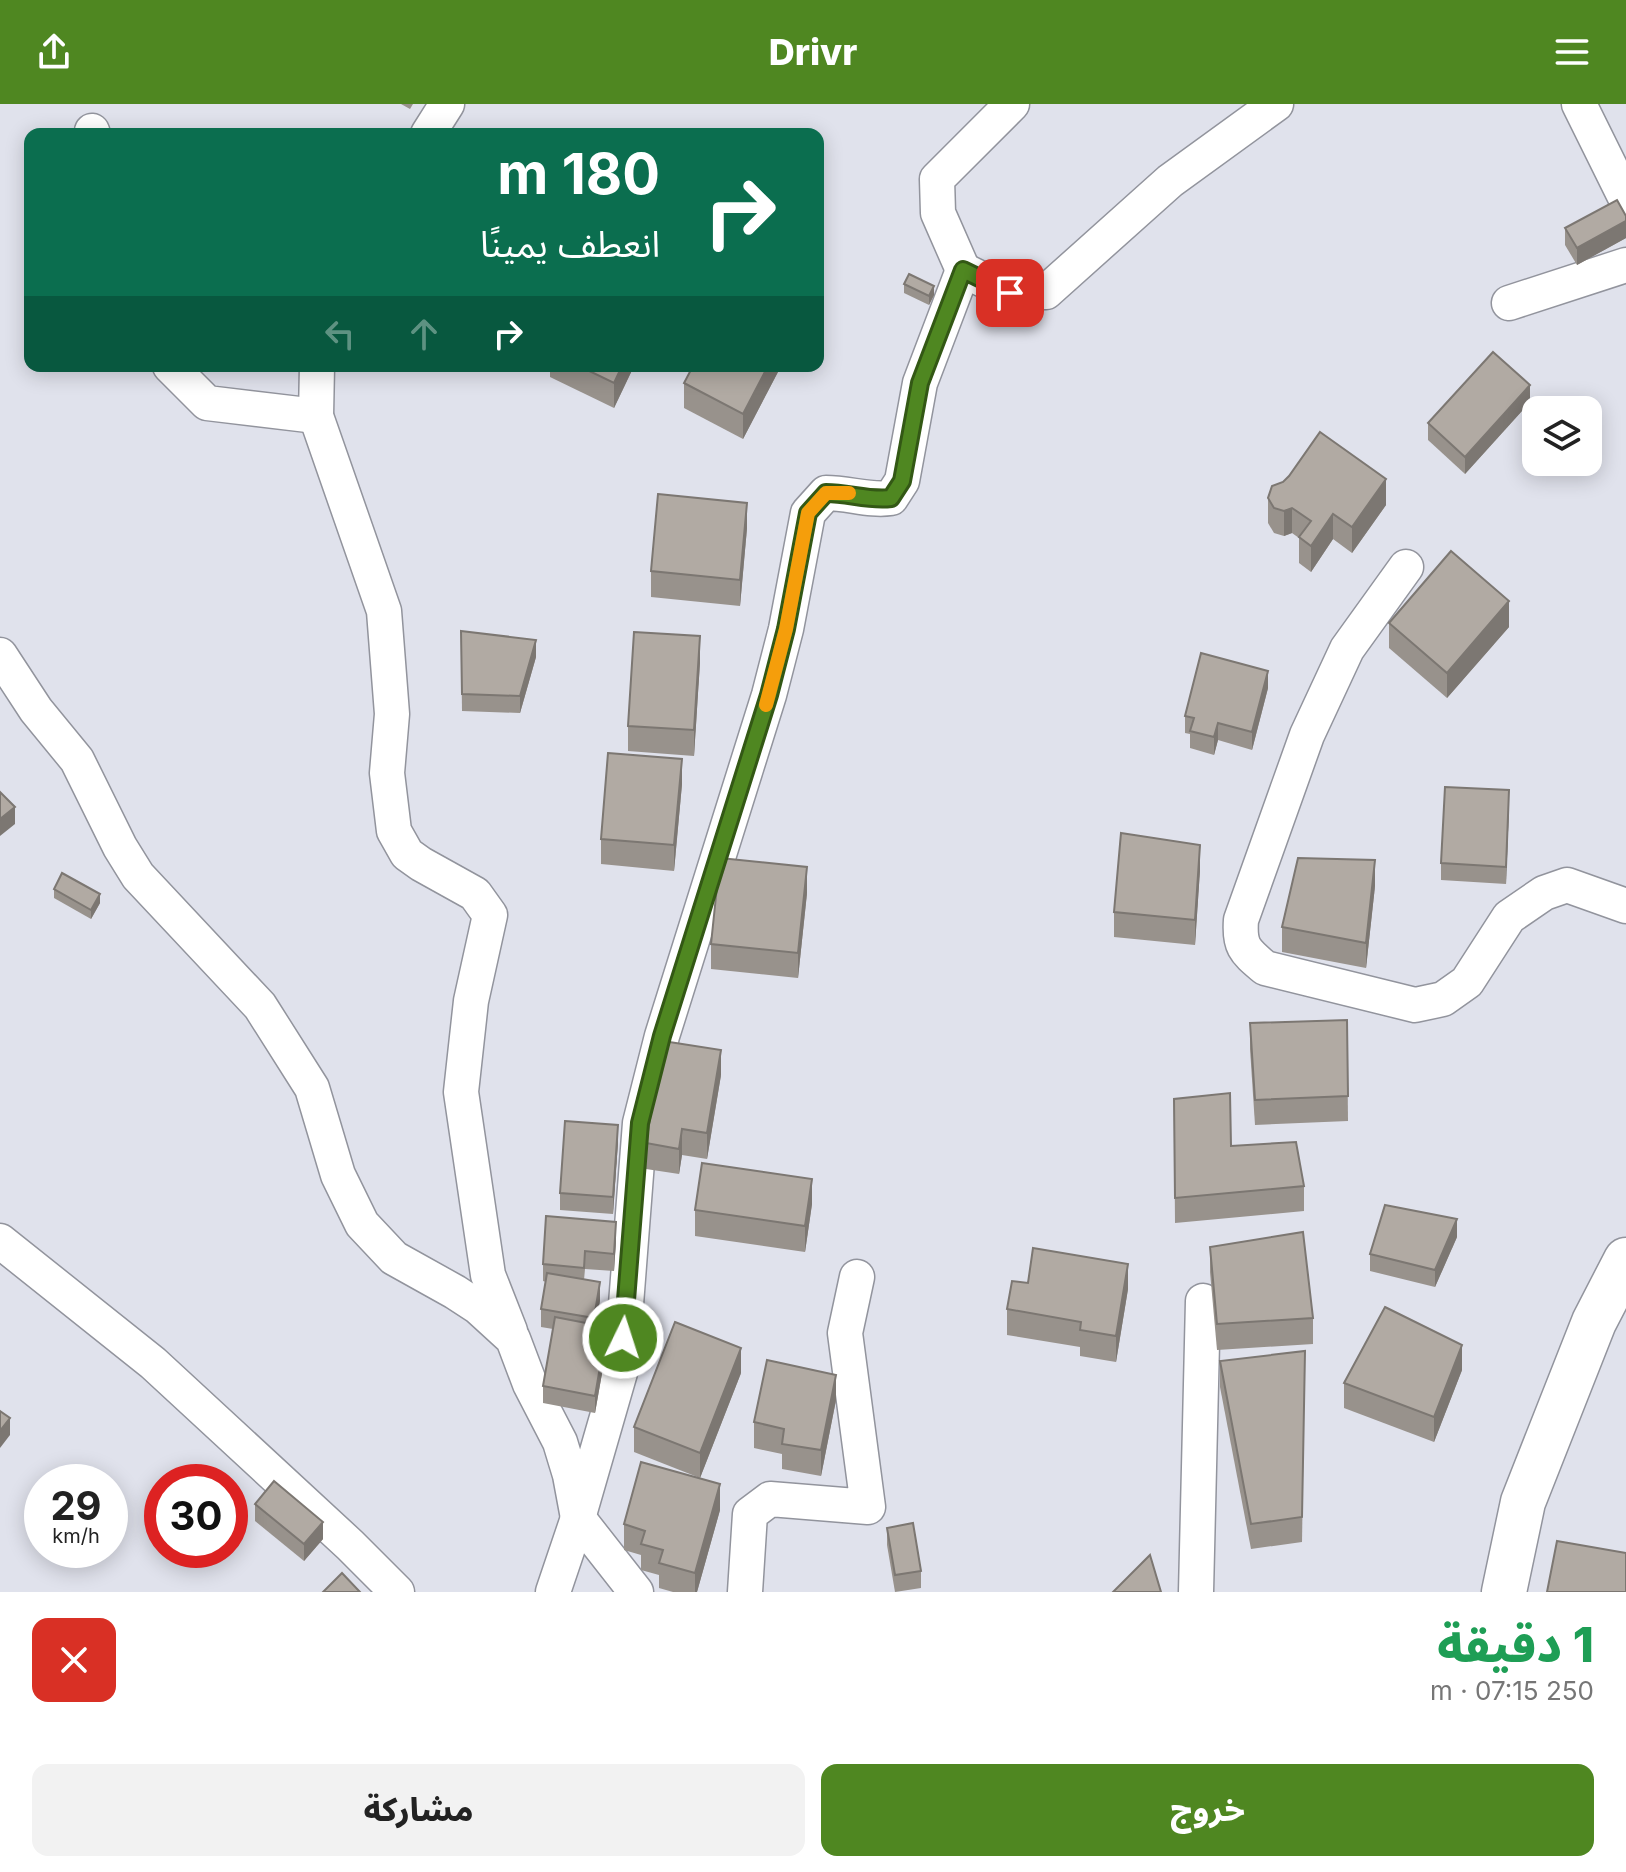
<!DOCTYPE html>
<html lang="ar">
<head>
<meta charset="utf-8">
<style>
	:root { --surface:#fff; --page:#f2f2f2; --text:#222; --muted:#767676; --accent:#4f8721 }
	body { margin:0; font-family:Inter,"Noto Sans Arabic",sans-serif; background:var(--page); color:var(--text); direction:rtl; height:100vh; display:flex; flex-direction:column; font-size:30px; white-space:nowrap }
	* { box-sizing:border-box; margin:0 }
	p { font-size:26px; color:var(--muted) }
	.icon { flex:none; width:44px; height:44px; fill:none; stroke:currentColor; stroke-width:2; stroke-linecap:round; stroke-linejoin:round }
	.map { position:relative; height:1488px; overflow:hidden; direction:ltr }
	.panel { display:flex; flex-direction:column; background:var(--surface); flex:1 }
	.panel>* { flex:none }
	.guide { position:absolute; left:24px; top:24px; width:800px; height:244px; border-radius:16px; box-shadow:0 4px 20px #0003; direction:rtl; background:#0b6e4f; color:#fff; overflow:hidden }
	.controls { position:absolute; left:1522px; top:292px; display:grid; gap:16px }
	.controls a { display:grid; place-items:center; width:80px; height:80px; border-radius:16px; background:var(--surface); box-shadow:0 4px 20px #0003; font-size:40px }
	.speed { position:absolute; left:24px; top:1360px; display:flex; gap:16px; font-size:40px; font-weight:700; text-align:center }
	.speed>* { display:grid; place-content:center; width:104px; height:104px; border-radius:50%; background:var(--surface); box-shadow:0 4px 20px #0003; line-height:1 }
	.speed small { font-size:20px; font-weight:400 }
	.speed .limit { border:12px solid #d22; background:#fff; color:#111 }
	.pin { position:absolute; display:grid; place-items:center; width:68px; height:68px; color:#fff; margin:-34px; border-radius:16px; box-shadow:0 4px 12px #0006 }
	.me { position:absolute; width:88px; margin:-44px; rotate:4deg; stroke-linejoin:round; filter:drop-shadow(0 0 6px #0008) }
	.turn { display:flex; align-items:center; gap:28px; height:168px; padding:0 32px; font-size:36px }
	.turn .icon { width:104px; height:104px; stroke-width:2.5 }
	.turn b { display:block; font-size:56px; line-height:68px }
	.lanes { display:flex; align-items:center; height:76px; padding:0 32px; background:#0003; justify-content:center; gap:40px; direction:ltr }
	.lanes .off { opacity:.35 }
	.round { display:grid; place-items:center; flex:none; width:84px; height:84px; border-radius:16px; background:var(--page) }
	.overview { display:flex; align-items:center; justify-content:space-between; height:136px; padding:0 32px }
	h1 { font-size:48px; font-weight:800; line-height:60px; color:#1e9e55 }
	.button { display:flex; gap:16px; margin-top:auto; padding:16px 32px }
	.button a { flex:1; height:92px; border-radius:16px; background:var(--accent); color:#fff; font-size:32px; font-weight:800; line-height:92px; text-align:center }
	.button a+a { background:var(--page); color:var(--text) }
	header { display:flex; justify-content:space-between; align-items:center; height:104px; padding:0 32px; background:var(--accent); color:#fff; font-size:36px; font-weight:800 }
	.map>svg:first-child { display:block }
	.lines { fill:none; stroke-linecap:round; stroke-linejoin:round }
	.minor-casing { stroke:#92949d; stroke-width:37 }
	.tertiary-casing { stroke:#92949d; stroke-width:47 }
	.minor { stroke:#fff; stroke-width:34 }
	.tertiary { stroke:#fff; stroke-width:44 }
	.wall { fill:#98928c }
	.shaded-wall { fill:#7c7772 }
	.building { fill:#b1aaa3; stroke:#7c7772; stroke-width:2 }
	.route-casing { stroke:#335815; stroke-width:20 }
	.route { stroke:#4f8721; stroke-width:14 }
	.slow { stroke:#f59e0b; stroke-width:14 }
</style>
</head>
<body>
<header><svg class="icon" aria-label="menu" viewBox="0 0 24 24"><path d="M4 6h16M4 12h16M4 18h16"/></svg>Drivr<svg class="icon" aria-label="share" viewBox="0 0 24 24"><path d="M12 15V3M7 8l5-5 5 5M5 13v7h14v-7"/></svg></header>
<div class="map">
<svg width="1626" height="1488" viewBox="0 0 1626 1488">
	<rect width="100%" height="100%" fill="#e0e2ec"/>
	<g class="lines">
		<g class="minor-casing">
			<g id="minor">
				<path d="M1579,0L1626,95"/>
				<path d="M92,27L93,30"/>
				<path d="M428,30L447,0"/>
				<path d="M963,166L938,109L937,75L1012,0"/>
				<path d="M1509,199L1626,161"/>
				<path d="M170,262L207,299L316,312"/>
				<path d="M317,262L316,312L384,507L392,610L387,669L394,727L407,750L421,760L475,790L490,811L471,897L461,988L488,1171L510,1227"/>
				<path d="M1406,463L1347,545L1307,631L1241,816C1239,843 1245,847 1265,864L1415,901L1443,895L1467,878L1509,813L1544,789L1567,781L1626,802"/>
				<path d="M0,551L36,606L77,656L120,743L138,772L260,902L312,984L338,1071L362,1120L394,1154L455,1188L478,1203L513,1235L530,1280L560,1338L570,1371L578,1414L636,1488"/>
				<path d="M0,1137L153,1259L350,1441L397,1488"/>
				<path d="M553,1488L578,1414L621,1265L640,1019L662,932L769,591L786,525L808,409L826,389C849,389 869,397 891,394L902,377L920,279L963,166L1010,189L1046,188L1170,77L1276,0"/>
				<path d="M745,1488L750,1410L770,1395L868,1403L845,1229L857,1173"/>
				<path d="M1196,1488L1203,1197"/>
			</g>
		</g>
		<g class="tertiary-casing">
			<path id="tertiary" d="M1504,1488L1523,1398L1594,1218L1626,1156"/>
		</g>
		<use href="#minor" class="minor"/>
		<use href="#tertiary" class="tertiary"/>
	</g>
	<g class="wall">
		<path d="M401,0H413L410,5Z"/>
		<path d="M1626,112V134L1577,161L1565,141V124Z"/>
		<path d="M904,180L934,191L929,201L904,189Z"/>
		<path d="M550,262H634L614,304L550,273Z"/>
		<path d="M779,262V266L743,335L684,304V279Z"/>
		<path d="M1530,298L1465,370L1428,336V319Z"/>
		<path d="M1268,394L1386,401L1352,449L1333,435L1311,468L1299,459V434L1292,429L1284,432L1274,429L1268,419Z"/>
		<path d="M747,424L740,502L651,493V467Z"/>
		<path d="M1389,519L1509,523L1447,594L1389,544Z"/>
		<path d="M461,527L536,553L520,609L462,607Z"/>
		<path d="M700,558L694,652L628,647V622Z"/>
		<path d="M1268,584L1252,646L1218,636L1214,651L1190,644V630L1185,629V612Z"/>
		<path d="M682,680L674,767L601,760V735Z"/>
		<path d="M1509,703L1506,780L1441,776V759Z"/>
		<path d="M1200,766L1195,841L1114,833V808Z"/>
		<path d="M1375,782L1366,864L1282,848V823Z"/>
		<path d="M54,785L100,799L91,815L54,794Z"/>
		<path d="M807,789L798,874L711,865V840Z"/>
		<path d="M1347,916L1348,1017L1255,1021L1250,945V919Z"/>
		<path d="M721,971L707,1055L682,1051L679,1070L646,1065V1039Z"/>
		<path d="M1174,995L1231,1042L1304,1082V1107L1175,1119Z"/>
		<path d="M618,1038L613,1110L560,1106V1089Z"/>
		<path d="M812,1100L805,1148L695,1132V1106Z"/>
		<path d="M1457,1133L1435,1183L1370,1167V1150Z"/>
		<path d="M616,1136L614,1167L585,1165L584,1176L600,1196L596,1221L607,1241L595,1309L543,1299V1282L553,1225L541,1223V1205L546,1178L543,1177V1160Z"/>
		<path d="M1210,1143L1313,1214V1240L1217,1246L1210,1168Z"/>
		<path d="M1028,1179L1128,1185L1116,1258L1080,1252V1243L1007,1231V1205Z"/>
		<path d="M1305,1247L1302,1438L1251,1445L1220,1283V1257Z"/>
		<path d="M1462,1266L1434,1338L1344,1304V1279Z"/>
		<path d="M741,1269L700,1374L634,1348V1323Z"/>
		<path d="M836,1296L821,1372L782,1365V1350L754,1344V1318Z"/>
		<path d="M255,1400L323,1435L304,1457L255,1417Z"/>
		<path d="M720,1406L697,1488H673L659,1484V1471L641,1466V1451L624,1446V1420Z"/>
		<path d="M887,1424L921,1467V1484L895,1488L887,1441Z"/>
	</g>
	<g class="shaded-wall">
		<path d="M1626,117V134L1577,161V144Z"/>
		<path d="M934,182V191L929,201V192Z"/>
		<path d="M622,262H634L614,304V279Z"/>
		<path d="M768,262H779V266L743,335V310Z"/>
		<path d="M1530,281V298L1465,370V353Z"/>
		<path d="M1386,375V401L1352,449V423Z"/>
		<path d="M747,399V424L740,502V476Z"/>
		<path d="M1292,404V429L1284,432V407Z"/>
		<path d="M1333,410V435L1311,468V442Z"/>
		<path d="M1509,497V523L1447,594V569Z"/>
		<path d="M700,532V558L694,652V626Z"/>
		<path d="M536,536V553L520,609V592Z"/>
		<path d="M1268,567V584L1252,646V628Z"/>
		<path d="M1218,619V636L1214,651V633Z"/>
		<path d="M682,655V680L674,767V741Z"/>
		<path d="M1509,686V703L1506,780V763Z"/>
		<path d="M15,703V720L0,732V715Z"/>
		<path d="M1200,741V766L1195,841V816Z"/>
		<path d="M1375,756V782L1366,864V839Z"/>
		<path d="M807,763V789L798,874V849Z"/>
		<path d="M100,790V799L91,815V806Z"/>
		<path d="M721,946V971L707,1055V1029Z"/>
		<path d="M618,1021V1038L613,1110V1093Z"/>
		<path d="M682,1025V1051L679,1070V1045Z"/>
		<path d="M812,1075V1100L805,1148V1122Z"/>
		<path d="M1457,1115V1133L1435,1183V1166Z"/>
		<path d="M616,1118V1136L614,1167V1150Z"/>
		<path d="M1128,1160V1185L1116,1258V1232Z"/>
		<path d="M600,1178V1196L594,1232V1214Z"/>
		<path d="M607,1223V1241L595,1309V1292Z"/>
		<path d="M1462,1241V1266L1434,1338V1313Z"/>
		<path d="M741,1244V1269L700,1374V1349Z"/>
		<path d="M836,1271V1296L821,1372V1346Z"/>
		<path d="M10,1314V1331L0,1344V1327Z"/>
		<path d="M720,1380V1406L697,1488H695V1469Z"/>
		<path d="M323,1418V1435L304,1457V1440Z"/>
	</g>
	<g class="building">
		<path d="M1617,96L1626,112V117L1577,144L1565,124Z"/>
		<path d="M909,170L934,182L929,192L904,180Z"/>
		<path d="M1493,248L1530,281L1465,353L1428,319Z"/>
		<path d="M579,262H622L614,279Z"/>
		<path d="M693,262H768L743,310L684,279Z"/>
		<path d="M1320,328L1386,375L1352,423L1333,410L1311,442L1299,433L1311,417L1292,404L1284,407L1274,404L1268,394L1272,382L1283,378L1289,372Z"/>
		<path d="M658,390L747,399L740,476L651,467Z"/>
		<path d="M1451,447L1509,497L1447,569L1389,519Z"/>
		<path d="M461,527L536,536L520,592L462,590Z"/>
		<path d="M634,528L700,532L694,626L628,622Z"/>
		<path d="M1201,549L1268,567L1252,628L1218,619L1214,633L1190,627L1194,614L1185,612Z"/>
		<path d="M608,649L682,655L674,741L601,735Z"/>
		<path d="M1445,683L1509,686L1506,763L1441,759Z"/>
		<path d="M0,688L15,703L0,715Z"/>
		<path d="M1121,729L1200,741L1195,816L1114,808Z"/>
		<path d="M720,754L807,763L798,849L711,840Z"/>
		<path d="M1298,754L1375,756L1366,839L1282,823Z"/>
		<path d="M62,769L100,790L91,806L54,785Z"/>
		<path d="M1347,916L1348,992L1255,996L1250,919Z"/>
		<path d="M663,937L721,946L707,1029L682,1025L679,1045L646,1039Z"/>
		<path d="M1230,989L1231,1042L1296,1038L1304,1082L1175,1094L1174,995Z"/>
		<path d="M565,1017L618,1021L613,1093L560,1089Z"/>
		<path d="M702,1059L812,1075L805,1122L695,1106Z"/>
		<path d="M1385,1101L1457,1115L1435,1166L1370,1150Z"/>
		<path d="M546,1112L616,1118L614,1150L585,1147L584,1164L543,1160Z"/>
		<path d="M1303,1128L1313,1214L1217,1220L1210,1143Z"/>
		<path d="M1033,1144L1128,1160L1116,1232L1080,1226L1081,1218L1007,1205L1012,1177L1028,1179Z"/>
		<path d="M547,1169L600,1178L594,1214L541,1205Z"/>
		<path d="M1385,1203L1462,1241L1434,1313L1344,1279Z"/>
		<path d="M555,1213L607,1223L595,1292L543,1282Z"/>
		<path d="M675,1218L741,1244L700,1349L634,1323Z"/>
		<path d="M1305,1247L1302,1413L1251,1420L1220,1257Z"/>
		<path d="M767,1256L836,1271L821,1346L782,1340L784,1325L754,1318Z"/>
		<path d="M0,1307L10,1314L0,1327Z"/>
		<path d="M641,1358L720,1380L695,1469L659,1459L663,1446L641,1440L645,1427L624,1420Z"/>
		<path d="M274,1377L323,1418L304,1440L255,1400Z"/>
		<path d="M913,1419L921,1467L895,1471L887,1424Z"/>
		<path d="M1557,1437L1626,1449V1488H1547Z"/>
		<path d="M1150,1451L1161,1488H1113Z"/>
		<path d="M342,1469L360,1488H323Z"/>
	</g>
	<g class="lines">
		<g class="route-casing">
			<path id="route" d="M623,1234L640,1019L662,932L769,591L786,525L808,409L826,389C849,389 869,397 891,394L902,377L920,279L963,166L1010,189"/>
		</g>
		<use href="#route" class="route"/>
		<path class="slow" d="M766,601L786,525L808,409L826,389H849"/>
	</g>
</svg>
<div class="controls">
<a><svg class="icon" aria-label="layers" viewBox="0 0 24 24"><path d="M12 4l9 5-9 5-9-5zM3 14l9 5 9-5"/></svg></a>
</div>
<div class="speed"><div>29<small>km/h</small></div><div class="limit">30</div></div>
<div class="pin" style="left:1010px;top:189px;background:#d93025"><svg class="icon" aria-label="arrive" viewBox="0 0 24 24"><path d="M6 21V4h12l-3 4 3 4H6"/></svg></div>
<svg class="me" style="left:623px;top:1234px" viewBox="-20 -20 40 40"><circle r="17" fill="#4f8721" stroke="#fff" stroke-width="3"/><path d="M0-11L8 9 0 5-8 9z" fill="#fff"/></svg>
<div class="guide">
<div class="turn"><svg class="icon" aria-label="right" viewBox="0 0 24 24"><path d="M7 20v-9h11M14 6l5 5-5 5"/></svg><div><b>180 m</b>انعطف يمينًا</div></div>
<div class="lanes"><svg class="icon off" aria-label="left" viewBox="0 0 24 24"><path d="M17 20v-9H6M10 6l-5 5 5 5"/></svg><svg class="icon off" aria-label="ahead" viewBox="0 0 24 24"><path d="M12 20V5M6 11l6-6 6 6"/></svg><svg class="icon" aria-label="right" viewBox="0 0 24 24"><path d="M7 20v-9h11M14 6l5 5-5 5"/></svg></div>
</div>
</div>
<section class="panel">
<div class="overview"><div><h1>1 دقيقة</h1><p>250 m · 07:15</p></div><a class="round" style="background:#d93025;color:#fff"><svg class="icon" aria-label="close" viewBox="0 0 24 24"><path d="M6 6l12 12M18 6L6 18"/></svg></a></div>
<div class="button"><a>خروج</a><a>مشاركة</a></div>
</section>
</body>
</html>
